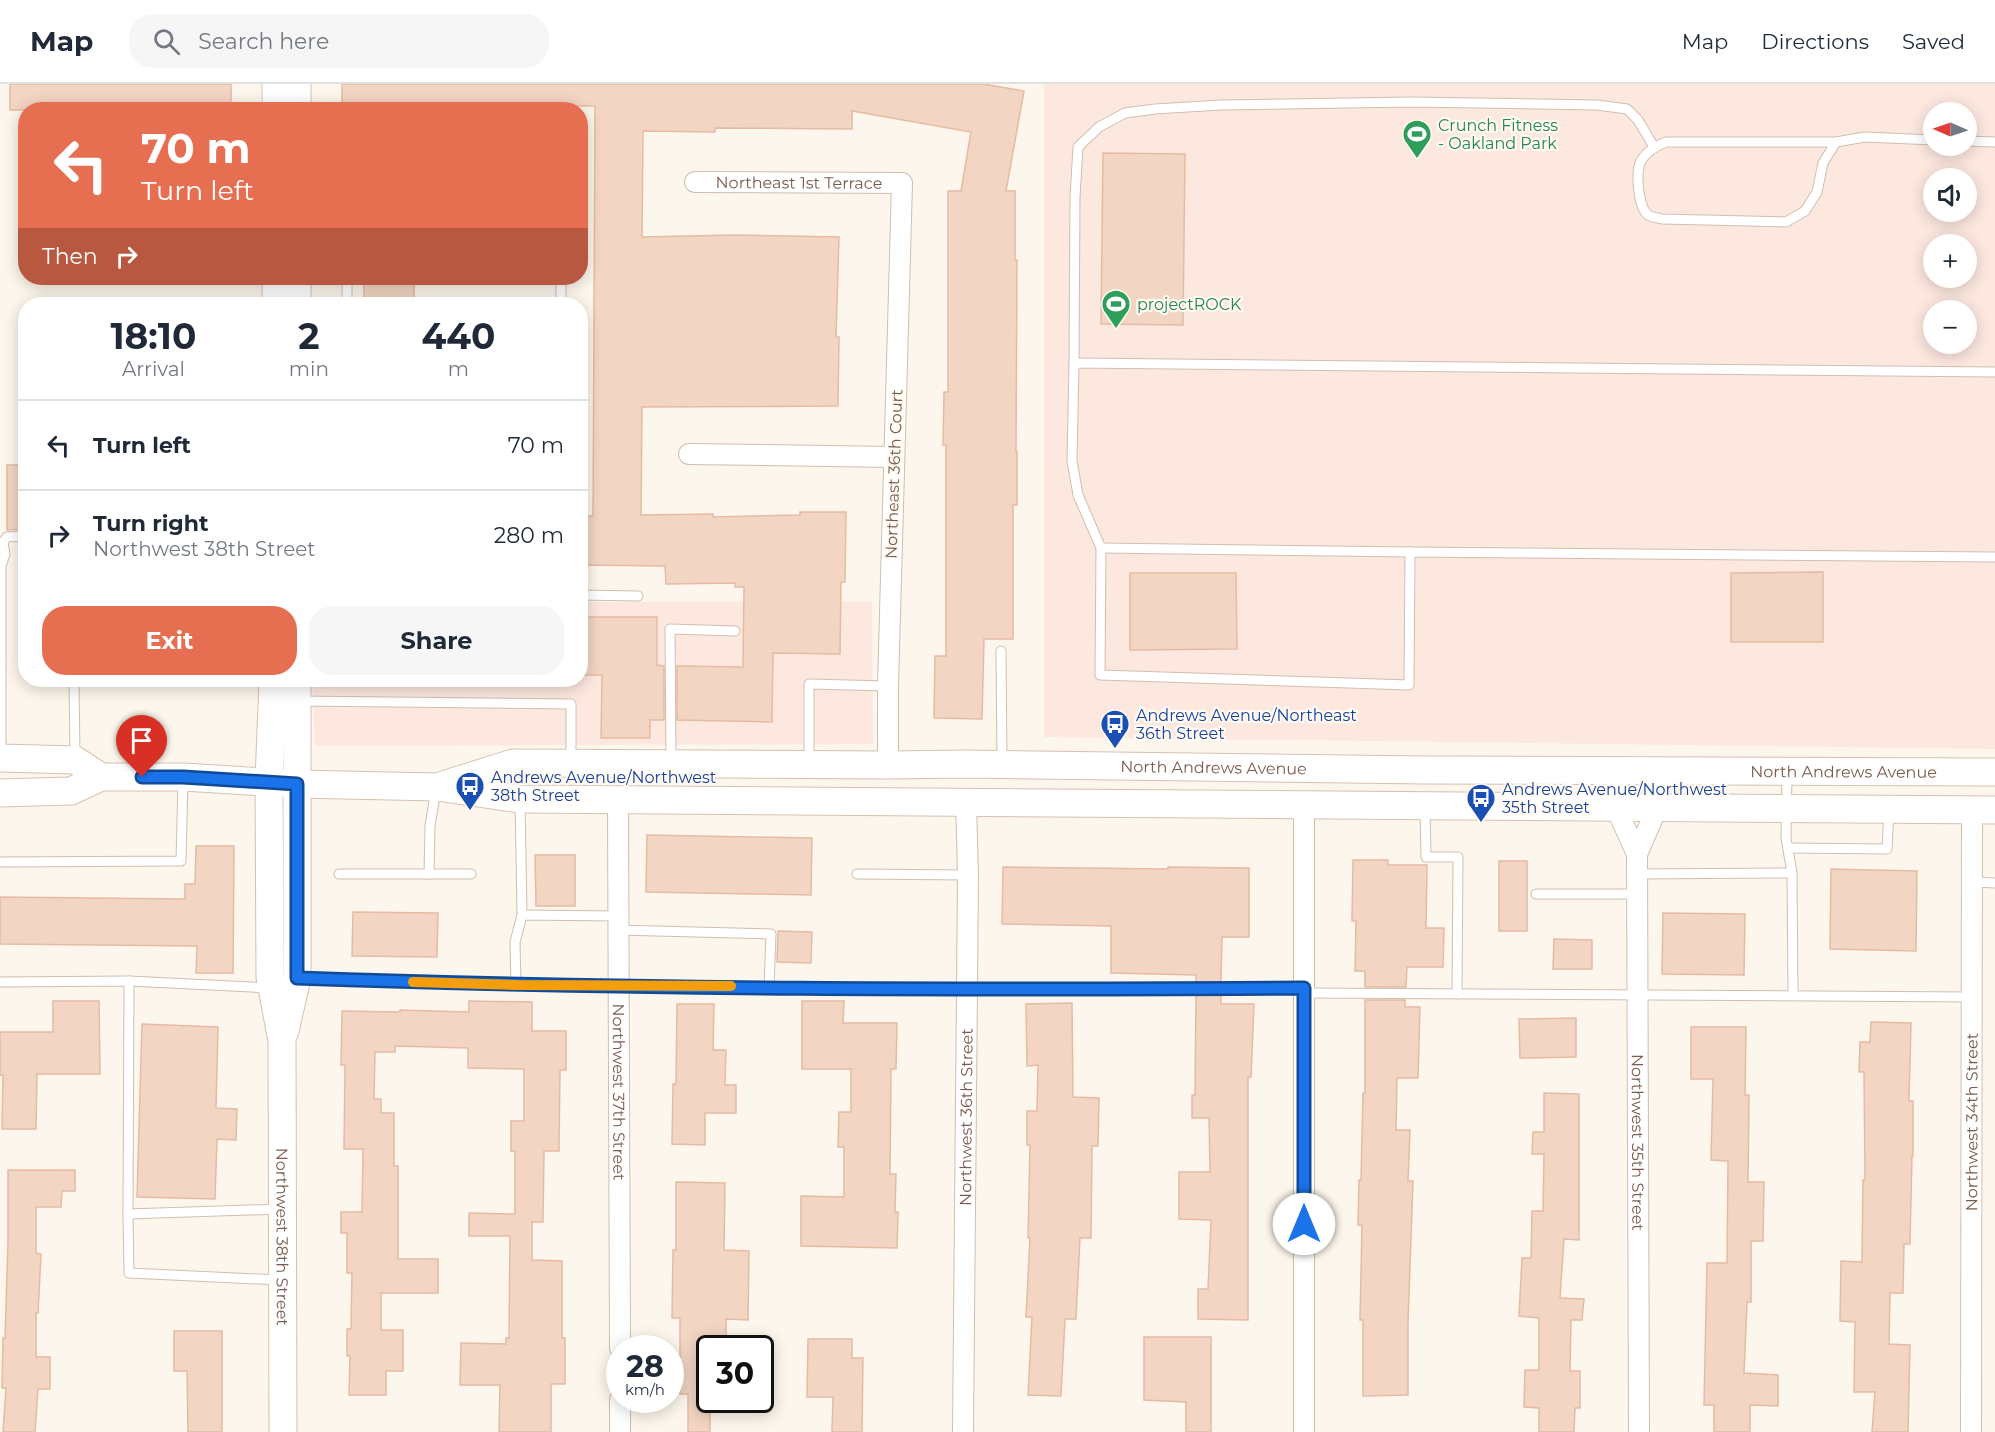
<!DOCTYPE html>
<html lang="en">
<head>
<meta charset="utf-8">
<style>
	:root { --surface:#fff; --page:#f6f6f7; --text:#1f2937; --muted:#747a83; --line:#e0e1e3; --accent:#e76f51 }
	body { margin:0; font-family:Montserrat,sans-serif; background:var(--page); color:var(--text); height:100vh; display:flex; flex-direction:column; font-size:22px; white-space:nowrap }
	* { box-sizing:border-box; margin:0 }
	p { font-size:20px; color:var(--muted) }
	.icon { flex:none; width:33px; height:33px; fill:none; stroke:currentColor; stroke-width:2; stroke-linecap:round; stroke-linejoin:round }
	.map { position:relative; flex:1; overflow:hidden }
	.drawer { position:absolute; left:18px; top:213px; width:570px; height:390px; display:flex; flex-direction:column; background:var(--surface); border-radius:24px; box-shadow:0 3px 15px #0003 }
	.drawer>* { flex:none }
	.top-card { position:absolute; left:18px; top:18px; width:570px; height:183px; border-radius:24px; box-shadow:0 3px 15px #0003; background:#e76f51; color:#fff; overflow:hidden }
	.needle { width:39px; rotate:272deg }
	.buttons { position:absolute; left:1923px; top:18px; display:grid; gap:12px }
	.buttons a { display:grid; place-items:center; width:54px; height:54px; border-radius:50%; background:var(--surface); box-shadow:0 3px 15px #0003; font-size:30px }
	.speed { position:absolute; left:606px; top:1251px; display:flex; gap:12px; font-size:30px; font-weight:700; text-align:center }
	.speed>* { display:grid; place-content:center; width:78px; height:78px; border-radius:50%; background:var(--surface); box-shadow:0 3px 15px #0003; line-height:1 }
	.speed small { font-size:15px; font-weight:400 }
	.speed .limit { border:3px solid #111; border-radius:9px; background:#fff; color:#111 }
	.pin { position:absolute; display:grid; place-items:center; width:51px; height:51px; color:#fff; margin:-62px -26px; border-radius:50% 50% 50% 0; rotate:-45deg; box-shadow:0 0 6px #0007 }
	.pin .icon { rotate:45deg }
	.me { position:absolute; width:66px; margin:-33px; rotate:0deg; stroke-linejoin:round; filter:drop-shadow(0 0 4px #0008) }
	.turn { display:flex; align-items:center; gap:21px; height:126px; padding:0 24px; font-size:27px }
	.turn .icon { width:78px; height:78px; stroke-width:2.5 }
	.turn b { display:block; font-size:42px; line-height:51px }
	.then { display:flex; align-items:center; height:57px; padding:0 24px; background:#0003; gap:12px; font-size:22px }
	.eta { display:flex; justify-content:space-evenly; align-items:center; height:102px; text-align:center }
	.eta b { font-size:36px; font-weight:700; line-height:42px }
	.cta { display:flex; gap:12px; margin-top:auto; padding:12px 24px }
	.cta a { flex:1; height:69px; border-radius:24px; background:var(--accent); color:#fff; font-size:24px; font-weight:700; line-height:69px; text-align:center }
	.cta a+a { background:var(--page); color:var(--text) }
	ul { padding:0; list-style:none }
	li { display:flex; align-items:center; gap:18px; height:90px; padding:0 24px; border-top:2px solid var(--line) }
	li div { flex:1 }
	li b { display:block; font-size:22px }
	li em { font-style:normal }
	header { display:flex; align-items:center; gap:36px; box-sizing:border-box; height:84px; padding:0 30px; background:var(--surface); border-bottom:2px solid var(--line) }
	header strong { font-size:28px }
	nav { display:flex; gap:33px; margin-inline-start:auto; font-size:21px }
	.search { width:420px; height:54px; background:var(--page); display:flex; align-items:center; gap:15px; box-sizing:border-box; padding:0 21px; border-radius:24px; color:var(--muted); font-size:22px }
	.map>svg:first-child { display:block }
	.commercial { fill:#fde8e0; fill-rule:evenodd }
	.building { fill:#f3d5c3; stroke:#e6bba3; stroke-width:1.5 }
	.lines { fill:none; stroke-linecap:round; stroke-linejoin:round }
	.lane-casing { stroke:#d1beb0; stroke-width:11 }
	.street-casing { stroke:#d1beb0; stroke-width:22 }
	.secondary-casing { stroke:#d6c0b0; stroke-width:29 }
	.lane { stroke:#fff; stroke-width:9 }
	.street { stroke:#fff; stroke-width:20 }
	.secondary { stroke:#fff; stroke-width:27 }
	.route-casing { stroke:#114b97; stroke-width:15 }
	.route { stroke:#1a73e8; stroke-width:10 }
	.slow { stroke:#f59e0b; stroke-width:10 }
	.labels { text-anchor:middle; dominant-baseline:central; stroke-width:4.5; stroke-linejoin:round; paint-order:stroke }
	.leisure-label { font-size:16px; fill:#27864d; stroke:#fffaf3; text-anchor:start }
	.street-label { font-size:16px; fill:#7a5c4d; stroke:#fffaf3 }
	.transit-label { font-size:16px; fill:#164399; stroke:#fffaf3; text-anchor:start }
</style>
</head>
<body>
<header>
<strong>Map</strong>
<div class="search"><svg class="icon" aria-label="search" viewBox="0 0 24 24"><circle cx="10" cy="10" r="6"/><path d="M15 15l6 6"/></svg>Search here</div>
<nav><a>Map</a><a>Directions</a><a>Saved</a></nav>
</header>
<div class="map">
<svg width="1995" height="1348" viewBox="0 0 1995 1348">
	<rect width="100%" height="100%" fill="#fdf6ec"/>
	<g class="commercial">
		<path d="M1044,0H1995V665L1044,653ZM1934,28H1966V62H1934ZM1934,94H1966V128H1934ZM1934,160H1966V194H1934ZM1934,226H1966V260H1934Z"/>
		<path d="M581,518H872L873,660L315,662L312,596H580Z"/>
	</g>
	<g class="building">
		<rect x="10" y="0" width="221" height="26"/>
		<path d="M342,0H984L1024,7L1006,107H1015V176H1017L1016,368H1017V421H1013V555H984L982,635L934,634L935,572H946V361H943L944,308H948V107H961L971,48L852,27V45L715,44V48L643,47L642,153L735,151L839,153L836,253H839L838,322L642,323L641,431L713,430V433L800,431V428H846L845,498H841L840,570L773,569L772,638L677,636V582L743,583L744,503H735V499L666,500L665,482L580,481V432H593L595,22L342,20Z"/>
		<path d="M1103,69L1185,70L1183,241L1101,240Z"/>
		<rect x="364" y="194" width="50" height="26"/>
		<path d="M7,381H26V445L7,446Z"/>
		<path d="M1823,488V558H1731V489Z"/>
		<path d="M1130,489H1236L1237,565L1130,566Z"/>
		<path d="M580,533H657V581L664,582V636H650V654H601L602,591H580Z"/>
		<path d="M647,751L812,754L811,811L646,808Z"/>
		<path d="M196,762H234L233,889H196L197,862L0,860V813L185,815V800H195Z"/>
		<path d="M535,771H575V822H536Z"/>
		<path d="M1353,776H1388V781H1427L1426,844H1444L1443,883H1407L1406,903H1365V887H1355L1356,837H1352Z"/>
		<rect x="1499" y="777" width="28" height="70"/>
		<path d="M1003,783L1168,785V783L1249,784V853H1222L1221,898H1196V891L1111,889V842L1002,840Z"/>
		<path d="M1831,785L1917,787L1916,867L1830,865Z"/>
		<path d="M353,828L438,829L437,873L352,872Z"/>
		<path d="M1663,829L1745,830L1744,891L1662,890Z"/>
		<path d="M778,847L812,848L811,879L777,878Z"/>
		<path d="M1554,855L1592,856V885H1553Z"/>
		<path d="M1196,911H1221V920H1254L1251,993H1248V1236L1198,1235V1205H1208L1211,1136L1179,1135V1088H1210L1209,1034H1192V1011H1195Z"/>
		<path d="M1365,916H1405V923H1420L1418,994H1397L1396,1046H1410L1408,1097H1413L1408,1237V1311L1363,1312V1236H1360L1362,1141H1358L1359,1096H1361L1363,1009H1365Z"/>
		<path d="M53,917H99L100,990H37L36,1045H2L3,991H0V948H53Z"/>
		<path d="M469,917L532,918V947H566V986H560L559,1067H544L543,1138H532V1176L562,1177V1254H565V1300H551V1348H499L500,1301H460L461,1259L506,1260V1254H509L510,1152H469V1129L515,1130V1067H511V1037H524V985L468,984V964L395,962V968H375L374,1015H381V1029H394V1082H398V1175H438V1209H381V1246H403V1287H386V1311H349L350,1272H347V1245H351L352,1189H347V1149H341V1128H362L363,1065H344L345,981H341L342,927L400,928V926L469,928Z"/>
		<path d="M802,917H844L843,939H897L896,985H891L890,1090H896L895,1128H898L897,1164L801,1162V1112L844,1113V1063H838L839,1028H851V985H802Z"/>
		<path d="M1072,919L1073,1013L1099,1014L1098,1062H1092L1091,1154H1080L1076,1235H1065L1061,1312L1028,1311L1032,1233H1026L1030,1154H1028L1030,1061H1027V1027H1037L1038,981L1027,982L1026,920Z"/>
		<path d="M677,920H714L713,966H726L725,1001H736V1029H705V1061L672,1060L673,1000H676Z"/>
		<path d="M1576,934V973L1520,974L1519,935Z"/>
		<path d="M1871,938L1911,939L1909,1017H1913V1072H1912L1910,1160H1904L1903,1209H1890L1889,1260L1910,1261L1908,1348H1872L1875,1308H1854L1855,1238L1840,1237L1841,1177L1862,1178L1863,1096H1865L1864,988H1859L1860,958H1870Z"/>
		<path d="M142,940L218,943L216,1024L237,1025L236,1056L217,1055L215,1115L137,1113Z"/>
		<path d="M1691,943H1746L1745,1011H1749L1748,1098H1764L1763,1157H1751V1218H1747L1744,1289L1778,1291V1322L1750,1321V1348H1714V1321H1704L1707,1179H1727L1728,1077L1711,1076L1713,995H1691Z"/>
		<path d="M1544,1009L1579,1010V1156L1564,1155L1560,1214L1584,1215L1582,1236H1571L1570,1287H1580V1324H1575L1574,1348H1539V1324L1524,1323L1525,1286H1539V1234L1519,1232L1522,1174H1531L1532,1127H1543L1544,1070H1532L1533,1048H1544Z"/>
		<path d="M8,1086H75V1107H62L61,1123H36V1169L41,1170L38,1229H36V1273H50V1305H38L35,1348H3L6,1304H2L3,1254H5L8,1158Z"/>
		<path d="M676,1098L725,1099L724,1166L749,1167L748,1236L726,1235V1264H710V1348H688V1310H680V1234H672L673,1166H676Z"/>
		<path d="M174,1247H222V1348H188L187,1287H174Z"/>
		<path d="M1144,1253H1211V1348H1186V1318L1144,1316Z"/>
		<path d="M808,1255H852V1274H863L862,1348H832L833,1313H807Z"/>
	</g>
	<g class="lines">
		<g class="lane-casing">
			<g id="lane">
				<path d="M1966,57L1995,58"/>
				<path d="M1836,58L1823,79L1817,108L1805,127L1786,138L1662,135C1658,134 1651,133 1648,131C1638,123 1636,90 1640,79C1645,68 1656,62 1666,58H1836L1865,53L1934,56"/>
				<path d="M561,194V220"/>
				<path d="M347,220V194"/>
				<path d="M1074,279L1075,113L1078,63L1099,43L1125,29L1155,25L1221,21L1411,18L1597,21L1627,25L1638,36L1654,63"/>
				<path d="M1995,288L1074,279L1072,377L1078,411L1101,464L1100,591L1409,601L1410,468L1995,473"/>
				<path d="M1101,464L1410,468"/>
				<path d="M580,511L638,512"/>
				<path d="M1001,567L1002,679"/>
				<path d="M74,596L75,673"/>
				<path d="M299,617L571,620V677"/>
				<path d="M1,673V482L5,470L3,458L7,453L26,452"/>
				<path d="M671,677L670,545L735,547"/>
				<path d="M809,678V600L888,602"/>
				<path d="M1787,690L1786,754L1792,789L1793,911"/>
				<path d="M436,705L430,742L429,790H471"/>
				<path d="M520,716L522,831"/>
				<path d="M1425,725L1426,773H1458L1457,910"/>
				<path d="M1788,764L1887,765L1889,726"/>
				<path d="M0,778L181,777L183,696"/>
				<path d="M339,790H429"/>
				<path d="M857,790L968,791"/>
				<path d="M1638,790L1792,789"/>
				<path d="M1972,798L1995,799"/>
				<path d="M1536,810H1638"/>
				<path d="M617,846L771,850L769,903"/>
				<path d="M299,895L516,901L967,906L1304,904"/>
				<path d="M129,897L128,1130L281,1125"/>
				<path d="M0,898L129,897L270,904"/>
				<path d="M516,901L515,858L522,831L617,832"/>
				<path d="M1304,909L1972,913"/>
				<path d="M128,1130L129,1189L280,1196"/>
			</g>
		</g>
		<g class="street-casing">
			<g id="street">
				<path id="s1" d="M695,98L902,99L888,602V681"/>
				<path d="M689,370L894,373"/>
				<path id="s2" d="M1615,687L1616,724L1637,770L1639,1348"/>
				<path id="s3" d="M618,717L620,1264"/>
				<path d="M1304,722V1348"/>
				<path d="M1637,770L1657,724V687"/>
				<path d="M620,1316V1348"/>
				<path id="s4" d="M963,1348L968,791L966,719"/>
				<path id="s5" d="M1971,1348L1972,726"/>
			</g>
		</g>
		<g class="secondary-casing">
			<g id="secondary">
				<path d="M276,0V26"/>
				<path d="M297,26V0"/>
				<path d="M297,194V220"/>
				<path d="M276,220V194"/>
				<path id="s6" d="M273,596L269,697L270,893L282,957L283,1348"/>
				<path d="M0,674L75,676L101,693"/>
				<path id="s7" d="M443,701L513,679L888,681L966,680L1425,686L1995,688"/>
				<path d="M0,709L71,707L101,693H183L297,700L437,703L520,715L1995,726"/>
				<path d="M285,947L297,894V596"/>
			</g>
		</g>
		<use href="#lane" class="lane"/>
		<use href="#street" class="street"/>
		<use href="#secondary" class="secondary"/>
	</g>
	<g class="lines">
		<g class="route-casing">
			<path id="route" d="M142,693H183L297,700V894C632,906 968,906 1304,904V1140"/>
		</g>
		<use href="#route" class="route"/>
		<path class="slow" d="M413,898L516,901L731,902"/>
	</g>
	<defs>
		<g id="stadium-pin" transform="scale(1.5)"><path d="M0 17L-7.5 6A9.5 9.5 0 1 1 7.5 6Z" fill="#2e9e5b" stroke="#fffaf3"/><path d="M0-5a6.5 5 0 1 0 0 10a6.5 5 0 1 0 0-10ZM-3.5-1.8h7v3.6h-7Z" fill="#fff"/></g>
		<g id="bus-pin" transform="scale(1.5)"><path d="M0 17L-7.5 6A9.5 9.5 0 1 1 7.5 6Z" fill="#1a4fb4" stroke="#fffaf3"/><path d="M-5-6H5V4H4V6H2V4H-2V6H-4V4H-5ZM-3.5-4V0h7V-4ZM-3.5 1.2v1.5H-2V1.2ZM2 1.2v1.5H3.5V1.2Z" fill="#fff"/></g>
	</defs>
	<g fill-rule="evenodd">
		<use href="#stadium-pin" x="1417" y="50"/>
		<use href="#stadium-pin" x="1116" y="220"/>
		<use href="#bus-pin" x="1115" y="640"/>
		<use href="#bus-pin" x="470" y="702"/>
		<use href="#bus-pin" x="1481" y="714"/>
	</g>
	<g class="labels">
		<g class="leisure-label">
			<text x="1438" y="41">Crunch Fitness<tspan x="1438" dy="18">- Oakland Park</tspan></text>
			<text x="1137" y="220">projectROCK</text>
		</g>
		<g class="street-label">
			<text stroke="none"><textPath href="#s1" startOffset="104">Northeast 1st Terrace</textPath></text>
			<text transform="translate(894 390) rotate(-88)">Northeast 36th Court</text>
			<text stroke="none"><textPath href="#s7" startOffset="774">North Andrews Avenue</textPath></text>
			<text stroke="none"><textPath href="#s7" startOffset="1404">North Andrews Avenue</textPath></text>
			<text stroke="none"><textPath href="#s3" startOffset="291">Northwest 37th Street</textPath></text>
			<text stroke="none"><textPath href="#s4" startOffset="315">Northwest 36th Street</textPath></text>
			<text stroke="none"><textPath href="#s5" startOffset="310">Northwest 34th Street</textPath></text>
			<text stroke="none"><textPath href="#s2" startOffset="376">Northwest 35th Street</textPath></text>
			<text stroke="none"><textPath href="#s6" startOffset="558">Northwest 38th Street</textPath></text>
		</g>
		<g class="transit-label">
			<text x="1136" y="631">Andrews Avenue/Northeast<tspan x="1136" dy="18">36th Street</tspan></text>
			<text x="491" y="693">Andrews Avenue/Northwest<tspan x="491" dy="18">38th Street</tspan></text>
			<text x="1502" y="705">Andrews Avenue/Northwest<tspan x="1502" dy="18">35th Street</tspan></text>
		</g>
	</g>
</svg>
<div class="buttons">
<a><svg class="needle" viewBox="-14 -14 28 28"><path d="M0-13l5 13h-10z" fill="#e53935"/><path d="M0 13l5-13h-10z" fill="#747a83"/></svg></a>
<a><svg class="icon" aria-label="sound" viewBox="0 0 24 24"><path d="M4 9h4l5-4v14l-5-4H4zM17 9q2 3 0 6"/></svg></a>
<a>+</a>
<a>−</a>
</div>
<div class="speed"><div>28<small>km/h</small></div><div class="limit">30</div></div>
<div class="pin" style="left:142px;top:693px;background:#d93025"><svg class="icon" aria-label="arrive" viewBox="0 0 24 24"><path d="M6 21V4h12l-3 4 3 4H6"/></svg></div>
<svg class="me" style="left:1304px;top:1140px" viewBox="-20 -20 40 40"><circle r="19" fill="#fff"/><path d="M0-13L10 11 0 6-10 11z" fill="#1a73e8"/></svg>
<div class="top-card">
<div class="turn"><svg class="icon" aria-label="left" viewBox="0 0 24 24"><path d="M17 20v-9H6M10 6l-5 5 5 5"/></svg><div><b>70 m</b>Turn left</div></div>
<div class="then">Then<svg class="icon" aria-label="right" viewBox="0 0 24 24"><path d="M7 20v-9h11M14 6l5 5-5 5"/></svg></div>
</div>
<section class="drawer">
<div class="eta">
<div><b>18:10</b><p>Arrival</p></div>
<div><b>2</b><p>min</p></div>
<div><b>440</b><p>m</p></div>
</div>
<ul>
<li><svg class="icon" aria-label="left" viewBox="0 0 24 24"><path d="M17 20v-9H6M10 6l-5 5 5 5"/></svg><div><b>Turn left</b></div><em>70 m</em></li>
<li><svg class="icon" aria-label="right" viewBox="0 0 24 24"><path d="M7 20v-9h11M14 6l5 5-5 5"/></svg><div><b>Turn right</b><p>Northwest 38th Street</p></div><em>280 m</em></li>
</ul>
<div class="cta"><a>Exit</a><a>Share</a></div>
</section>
</div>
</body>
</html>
